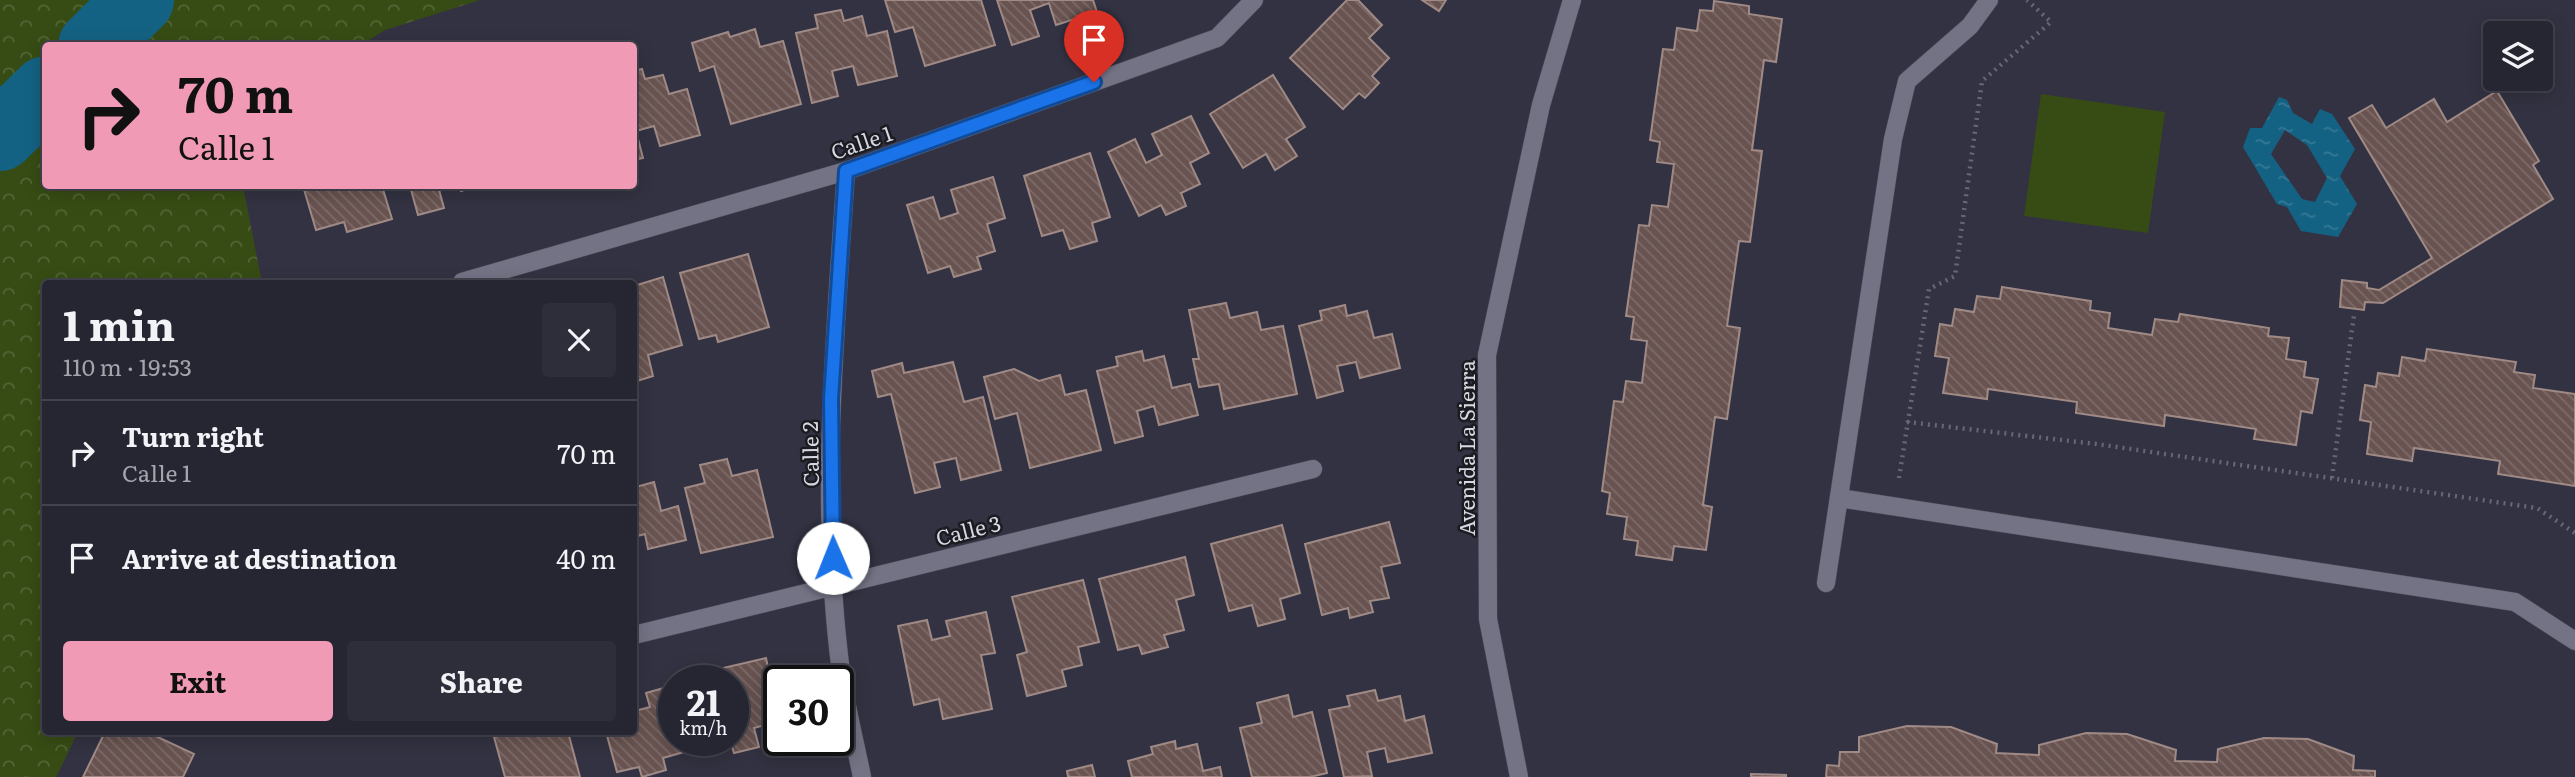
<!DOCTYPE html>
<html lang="en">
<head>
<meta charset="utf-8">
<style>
	:root { --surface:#262632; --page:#2e2e3a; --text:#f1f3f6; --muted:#a4a5ac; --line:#42434d; --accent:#f09ab5 }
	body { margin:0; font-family:Literata,serif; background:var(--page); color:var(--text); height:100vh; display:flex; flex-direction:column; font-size:26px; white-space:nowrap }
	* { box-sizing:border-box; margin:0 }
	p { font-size:23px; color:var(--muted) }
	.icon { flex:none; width:38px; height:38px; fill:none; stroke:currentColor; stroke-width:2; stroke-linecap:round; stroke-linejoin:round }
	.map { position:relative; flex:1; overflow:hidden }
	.side { position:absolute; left:42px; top:280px; width:595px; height:455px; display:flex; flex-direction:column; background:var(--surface); border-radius:7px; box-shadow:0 4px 18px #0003,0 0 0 2px var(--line) }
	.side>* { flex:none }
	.banner { position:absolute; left:42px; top:42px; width:595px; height:147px; border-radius:7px; box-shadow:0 4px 18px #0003,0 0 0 2px var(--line); background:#f09ab5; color:#111; overflow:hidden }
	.buttons { position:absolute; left:2483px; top:21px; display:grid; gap:14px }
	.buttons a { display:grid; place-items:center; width:70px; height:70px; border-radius:7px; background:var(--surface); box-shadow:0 4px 18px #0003,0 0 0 2px var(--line); font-size:35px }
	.speed { position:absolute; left:658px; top:665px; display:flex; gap:14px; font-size:35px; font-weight:700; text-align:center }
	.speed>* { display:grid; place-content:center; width:91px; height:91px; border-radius:50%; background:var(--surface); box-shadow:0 4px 18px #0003,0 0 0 2px var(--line); line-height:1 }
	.speed small { font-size:18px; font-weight:400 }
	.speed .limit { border:4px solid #111; border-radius:10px; background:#fff; color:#111 }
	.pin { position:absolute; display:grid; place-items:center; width:60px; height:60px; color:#fff; margin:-72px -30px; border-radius:50% 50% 50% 0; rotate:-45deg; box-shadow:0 0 7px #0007 }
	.pin .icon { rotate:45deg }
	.me { position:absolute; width:77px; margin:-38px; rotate:359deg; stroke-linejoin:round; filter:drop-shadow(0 0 5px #0008) }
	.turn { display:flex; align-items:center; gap:24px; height:147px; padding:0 21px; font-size:32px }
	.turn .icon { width:91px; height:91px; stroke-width:2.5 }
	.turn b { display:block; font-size:49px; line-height:60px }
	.round { display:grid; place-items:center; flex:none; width:74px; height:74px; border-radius:7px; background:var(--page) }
	.headline { display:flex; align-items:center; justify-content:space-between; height:119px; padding:0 21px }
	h1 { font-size:42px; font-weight:700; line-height:52px }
	.cta { display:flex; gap:14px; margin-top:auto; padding:14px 21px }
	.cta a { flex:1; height:80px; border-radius:7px; background:var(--accent); color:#111; font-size:28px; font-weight:700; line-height:80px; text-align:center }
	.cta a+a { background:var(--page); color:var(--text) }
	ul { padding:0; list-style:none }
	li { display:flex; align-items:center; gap:21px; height:105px; padding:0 21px; border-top:2px solid var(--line) }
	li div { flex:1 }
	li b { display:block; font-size:26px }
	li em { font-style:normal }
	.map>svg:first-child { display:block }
	.forest { fill:url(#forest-crowns) }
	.park { fill:#374c14 }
	.water { fill:url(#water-ripples); fill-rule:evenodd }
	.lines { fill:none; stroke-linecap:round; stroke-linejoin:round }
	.river { stroke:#146283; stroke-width:70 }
	.building { fill:url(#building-back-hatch); stroke:#a08a86; stroke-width:2 }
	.minor-casing { stroke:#504f5c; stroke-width:19 }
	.path { stroke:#686776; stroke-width:4.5; stroke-dasharray:2 5; stroke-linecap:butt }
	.minor { stroke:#737385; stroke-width:18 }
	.route-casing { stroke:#114b97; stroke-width:18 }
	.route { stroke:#1a73e8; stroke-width:12 }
	.labels { text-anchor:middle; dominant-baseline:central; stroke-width:5; stroke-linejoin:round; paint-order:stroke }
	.street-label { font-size:21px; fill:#d8d8e3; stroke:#1b1b22 }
</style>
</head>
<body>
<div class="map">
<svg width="2575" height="777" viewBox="0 0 2575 777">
	<defs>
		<pattern id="forest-crowns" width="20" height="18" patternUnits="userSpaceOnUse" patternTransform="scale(1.75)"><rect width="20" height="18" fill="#374c14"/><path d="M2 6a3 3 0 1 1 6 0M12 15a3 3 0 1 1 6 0" fill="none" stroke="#536536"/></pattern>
		<pattern id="water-ripples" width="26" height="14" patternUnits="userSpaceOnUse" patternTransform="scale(1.75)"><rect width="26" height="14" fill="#146283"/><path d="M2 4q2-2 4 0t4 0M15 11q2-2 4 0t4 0" fill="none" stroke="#357894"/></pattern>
		<pattern id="building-back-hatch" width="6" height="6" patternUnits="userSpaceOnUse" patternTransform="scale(1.75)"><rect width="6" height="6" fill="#685350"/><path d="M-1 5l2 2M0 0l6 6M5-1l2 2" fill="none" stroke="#7d6b69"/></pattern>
	</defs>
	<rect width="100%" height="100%" fill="#333242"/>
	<path class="forest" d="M0,0H480L385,30L361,45L46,46V186H243L262,283L46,284V732H78L56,777H0Z"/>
	<path class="park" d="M2041,94L2165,112L2148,233L2024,216Z"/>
	<path class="water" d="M2279,97L2287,100L2293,113L2312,124L2320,109L2332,114L2355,149L2340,176L2357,204L2338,237L2301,231L2287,207L2277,204L2243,147L2250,128H2262ZM2285,130L2307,145L2327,178L2315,202L2302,199L2271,154Z"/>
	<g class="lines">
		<g class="river">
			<path d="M93,46L139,0"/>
			<path d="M0,136L46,91"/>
		</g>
	</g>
	<g class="building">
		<path d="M885,0H981L995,45L925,66L913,27L895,32Z"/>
		<path d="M997,0H1093L1097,12L1056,25L1049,3L1030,10L1039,36L1012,45Z"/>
		<path d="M1347,0H1358L1382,25L1369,38L1389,58L1372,76L1379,83L1365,98L1359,93L1343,109L1290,58Z"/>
		<path d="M1422,0H1446L1439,11Z"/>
		<path d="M1714,1L1749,6V14L1782,19L1776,62L1764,60L1752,150L1762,151L1750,242L1739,241L1727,326L1740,328L1727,419L1715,417L1703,505L1712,507L1706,550L1674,546L1672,560L1636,555L1638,541L1624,539L1627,517L1607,514L1610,493L1602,491L1614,401L1623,402L1626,381L1642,383L1647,341L1631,339L1634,317L1626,316L1639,225L1649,226L1652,205L1668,207L1674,164L1657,162L1660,142L1650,140L1663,49L1674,50L1677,28L1697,31L1700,10L1713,11Z"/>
		<path d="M841,10L844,21L862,16L867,36L887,31L897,76L858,85L853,66L832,71L838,96L812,103L796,33L818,28L815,15Z"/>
		<path d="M755,29L760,47L783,41L801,104L731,124L714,66L700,71L692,43L728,32L730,37Z"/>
		<path d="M642,69L645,79L663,75L669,94L687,89L700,135L660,146L654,126L636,131L643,158L634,160V71Z"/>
		<path d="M1273,75L1305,127L1286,139L1297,156L1275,170L1266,154L1243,168L1210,114Z"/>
		<path d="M2497,91L2539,161L2533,165L2553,199L2383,303L2365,302L2364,310L2340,307L2342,280L2367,283V288L2379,290L2432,258L2349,118L2372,105L2386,128L2434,99L2447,122Z"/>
		<path d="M1191,116L1209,153L1190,163L1200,184L1181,193L1186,206L1166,215L1161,205L1139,216L1108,152L1135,139L1146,163L1162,155L1152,134Z"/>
		<path d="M1090,153L1110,217L1092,223L1097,241L1070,249L1063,230L1042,236L1024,176Z"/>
		<path d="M993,177L1005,218L987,224L995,251L977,257L981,269L954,277L950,266L928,273L907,205L933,197L940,219L958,213L951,190Z"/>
		<path d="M303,186H382L392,219L347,232L344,222L316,230Z"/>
		<path d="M410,186H438L444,208L418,215Z"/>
		<path d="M460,186H479L461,191Z"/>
		<path d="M748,254L769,327L718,342L716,335L699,339L680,273Z"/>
		<path d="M663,277L682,345L648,355L653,376L634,382V286Z"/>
		<path d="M2002,287L2091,301L2090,310L2110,313L2108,328L2152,335L2155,319L2178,322L2180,314L2269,328L2268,336L2289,338L2286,359L2306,362L2304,377L2318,379L2312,413L2301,411L2296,445L2254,439L2256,429L2165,415L2164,426L2076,413L2077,402L1988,389L1987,399L1943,393L1949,358L1935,356L1940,324L1952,326L1955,309L1974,312L1977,296L2000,299Z"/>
		<path d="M1226,303L1230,318L1257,312L1261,330L1283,326L1297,394L1224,409L1219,384L1199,387L1193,359H1199L1189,310Z"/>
		<path d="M1345,305L1347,316L1367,311L1374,338L1392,334L1400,368L1360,378L1356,362L1337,366L1343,391L1317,398L1299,326L1322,320L1320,311Z"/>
		<path d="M2427,349L2516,362L2514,372L2535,375L2533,388L2575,394V486L2498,474L2500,461L2414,448L2412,461L2367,454L2371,422L2360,420L2365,385L2376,387L2378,373L2399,376L2402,357L2425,361Z"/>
		<path d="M1142,351L1144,361L1164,356L1172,388L1190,384L1198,415L1159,425L1154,406L1137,411L1143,436L1115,443L1097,371L1118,366L1116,357Z"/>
		<path d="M953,362L964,402L983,397L1001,470L961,480L956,458L934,463L940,487L915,493L891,394L878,397L872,371L902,363L904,373Z"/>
		<path d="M1014,369L1039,381L1060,375L1065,395L1086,390L1101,450L1030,468L1017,413L995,419L984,377Z"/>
		<path d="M727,459L732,476L757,470L773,537L701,553L685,488L705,483L700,465Z"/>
		<path d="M634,477L636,487L654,482L661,511L678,506L686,540L648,549L645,534L634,537Z"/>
		<path d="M1389,522L1400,563L1381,567L1389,598L1370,601L1373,612L1350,618L1348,608L1322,615L1305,544Z"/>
		<path d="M1282,525L1300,593L1280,599L1285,619L1258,626L1252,605L1229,611L1211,544Z"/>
		<path d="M1185,557L1194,595L1176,600L1184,630L1164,635L1168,647L1142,654L1139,645L1118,650L1099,579Z"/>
		<path d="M1083,580L1099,642L1078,647L1082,665L1062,670L1066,686L1027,696L1017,655L1027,652L1012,597Z"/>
		<path d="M986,612L995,653L981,655L992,709L943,719L939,699L914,705L898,626L927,620L932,640L950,636L946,621Z"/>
		<path d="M766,658L779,721L754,728L759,747L734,753L730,740H733V681H694L693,675Z"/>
		<path d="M674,685V740H681L684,752L663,758L666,770L642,777L639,767L617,772L606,732H634V705L635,711L650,707L646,693Z"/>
		<path d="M1375,690L1378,701L1400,696L1405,721L1424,716L1432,753L1388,762L1385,748L1367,752L1372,776L1344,777L1329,710L1350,706L1347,696Z"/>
		<path d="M1288,695L1293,717L1312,712L1327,773L1310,777H1252L1240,728L1262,723L1257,703Z"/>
		<path d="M1907,726L1951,727L1997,744L1996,753L2039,755V745L2086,733L2127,734L2176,750L2175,761L2217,762L2218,749L2264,738L2308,739L2354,756L2353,770L2375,771V777H1826L1827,765L1839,766L1840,752H1859V737Z"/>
		<path d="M105,732H147L194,754L183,777H83Z"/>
		<path d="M517,732H568L580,777H505L494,737Z"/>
		<path d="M1175,741L1176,749L1197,744L1203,771L1220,767L1222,777H1132L1128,761L1153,754L1151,747Z"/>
		<path d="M1092,765L1095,777H1068L1067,771Z"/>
		<path d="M1751,774L1786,775V777H1751Z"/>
	</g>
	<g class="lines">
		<g class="minor-casing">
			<g id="minor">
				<path d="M846,171C835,337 819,506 841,672C846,707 855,742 862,777"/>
				<path d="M462,282L846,171L1217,38L1254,0"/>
				<path d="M1839,498L2515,602L2575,641"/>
				<path d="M1826,583L1893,139L1907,81L1970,26L1989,0"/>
				<path d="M634,635L1313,469"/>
				<path d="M1519,777L1488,619L1487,355L1541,105L1572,0"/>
			</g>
		</g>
		<g class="path">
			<path d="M1907,422L2096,444L2537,508L2575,533"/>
			<path d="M1899,478L1929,289L1955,276L1982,81L2051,22L2027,0"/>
			<path d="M2332,478L2354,315"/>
		</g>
		<use href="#minor" class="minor"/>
	</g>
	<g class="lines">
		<g class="route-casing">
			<path id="route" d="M833,558L831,399L846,171L1094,82"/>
		</g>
		<use href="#route" class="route"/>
	</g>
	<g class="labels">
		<g class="street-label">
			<text transform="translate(861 141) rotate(-19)">Calle 1</text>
			<text transform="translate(1465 448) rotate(-90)">Avenida La Sierra</text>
			<text transform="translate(809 454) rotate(-91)">Calle 2</text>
			<text transform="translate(968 529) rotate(-14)">Calle 3</text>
		</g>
	</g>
</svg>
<div class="buttons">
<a><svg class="icon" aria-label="layers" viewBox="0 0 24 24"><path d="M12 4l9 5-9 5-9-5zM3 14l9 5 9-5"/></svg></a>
</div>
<div class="speed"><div>21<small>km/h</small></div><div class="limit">30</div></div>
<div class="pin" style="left:1094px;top:82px;background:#d93025"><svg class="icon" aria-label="arrive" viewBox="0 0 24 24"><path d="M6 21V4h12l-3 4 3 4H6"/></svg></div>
<svg class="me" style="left:833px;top:558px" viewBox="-20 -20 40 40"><circle r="19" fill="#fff"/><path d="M0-13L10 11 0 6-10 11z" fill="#1a73e8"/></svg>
<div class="banner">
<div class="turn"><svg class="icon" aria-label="right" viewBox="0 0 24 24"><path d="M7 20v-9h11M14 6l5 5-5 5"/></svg><div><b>70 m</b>Calle 1</div></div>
</div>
<section class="side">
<div class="headline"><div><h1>1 min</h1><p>110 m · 19:53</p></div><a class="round"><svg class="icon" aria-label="close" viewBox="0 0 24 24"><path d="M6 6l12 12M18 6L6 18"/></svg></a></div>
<ul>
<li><svg class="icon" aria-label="right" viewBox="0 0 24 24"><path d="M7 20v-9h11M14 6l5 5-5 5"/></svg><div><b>Turn right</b><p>Calle 1</p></div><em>70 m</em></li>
<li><svg class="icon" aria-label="arrive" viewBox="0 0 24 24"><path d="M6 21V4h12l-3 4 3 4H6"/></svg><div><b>Arrive at destination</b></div><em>40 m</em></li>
</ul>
<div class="cta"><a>Exit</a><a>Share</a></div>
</section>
</div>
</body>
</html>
